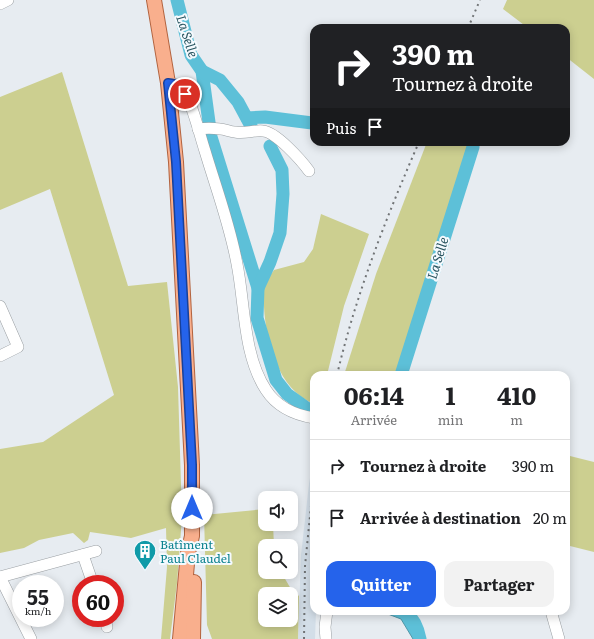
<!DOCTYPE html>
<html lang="fr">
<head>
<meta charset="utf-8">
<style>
	:root { --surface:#fff; --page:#f2f2f2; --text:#202124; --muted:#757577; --line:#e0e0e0; --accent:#2563eb }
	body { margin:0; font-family:Literata,serif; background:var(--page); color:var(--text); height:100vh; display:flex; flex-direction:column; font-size:15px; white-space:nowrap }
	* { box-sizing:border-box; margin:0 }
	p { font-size:13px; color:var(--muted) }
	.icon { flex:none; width:22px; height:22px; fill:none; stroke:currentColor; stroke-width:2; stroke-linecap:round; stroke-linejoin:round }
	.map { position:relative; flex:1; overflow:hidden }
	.drawer { position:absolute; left:310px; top:371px; width:260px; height:244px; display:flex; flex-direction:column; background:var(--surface); border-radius:12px; box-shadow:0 2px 10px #0003 }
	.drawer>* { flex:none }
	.guide { position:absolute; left:310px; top:24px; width:260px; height:122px; border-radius:12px; box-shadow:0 2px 10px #0003; background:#202124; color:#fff; overflow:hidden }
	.tools { position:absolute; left:258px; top:491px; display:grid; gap:8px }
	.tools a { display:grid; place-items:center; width:40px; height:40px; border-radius:8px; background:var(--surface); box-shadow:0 2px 10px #0003; font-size:20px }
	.speed { position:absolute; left:12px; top:575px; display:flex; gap:8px; font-size:20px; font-weight:700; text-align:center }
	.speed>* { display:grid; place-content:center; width:52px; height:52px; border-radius:50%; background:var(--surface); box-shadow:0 2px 10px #0003; line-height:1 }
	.speed small { font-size:10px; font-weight:400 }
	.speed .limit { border:6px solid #d22; background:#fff; color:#111 }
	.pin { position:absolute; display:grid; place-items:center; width:34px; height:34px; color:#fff; margin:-17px; border:2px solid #fff; border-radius:50%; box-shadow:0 1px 4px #0007 }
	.me { position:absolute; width:44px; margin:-22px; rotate:0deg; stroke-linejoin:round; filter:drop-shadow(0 0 3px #0008) }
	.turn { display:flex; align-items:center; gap:14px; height:84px; padding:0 16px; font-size:18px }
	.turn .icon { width:52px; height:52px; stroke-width:2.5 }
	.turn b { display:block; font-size:28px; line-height:34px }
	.then { display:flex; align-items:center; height:38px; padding:0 16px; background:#0003; gap:8px; font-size:15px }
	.eta { display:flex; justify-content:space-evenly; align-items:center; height:68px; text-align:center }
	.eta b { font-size:24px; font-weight:700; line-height:28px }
	.cta { display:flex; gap:8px; margin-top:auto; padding:8px 16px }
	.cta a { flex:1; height:46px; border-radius:12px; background:var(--accent); color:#fff; font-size:16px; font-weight:700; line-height:46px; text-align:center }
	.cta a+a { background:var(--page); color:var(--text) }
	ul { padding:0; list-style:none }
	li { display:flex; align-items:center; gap:12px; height:52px; padding:0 16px; border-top:1px solid var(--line) }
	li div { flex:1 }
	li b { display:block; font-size:15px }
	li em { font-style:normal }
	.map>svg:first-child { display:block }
	.built { fill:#d3dee8 }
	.green { fill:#cccf90; fill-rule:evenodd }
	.water { fill:#5dc0d8; stroke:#5298a9 }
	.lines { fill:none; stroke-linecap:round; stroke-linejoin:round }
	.river { stroke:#5dc0d8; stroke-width:13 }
	.minor-casing { stroke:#9a9fa3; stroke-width:12 }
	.major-casing { stroke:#b2633f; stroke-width:16 }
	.minor { stroke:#fff; stroke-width:11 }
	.major { stroke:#f9af8d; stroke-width:14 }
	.rail { stroke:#717476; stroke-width:2; stroke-dasharray:2 4; stroke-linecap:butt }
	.route-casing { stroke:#184099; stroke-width:10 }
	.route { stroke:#2563eb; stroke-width:7 }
	.labels { text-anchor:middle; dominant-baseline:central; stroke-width:4; stroke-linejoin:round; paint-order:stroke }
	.culture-label { font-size:12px; fill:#0d838f; stroke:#f5fafe; text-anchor:start }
	.water-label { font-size:13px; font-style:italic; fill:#28545f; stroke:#f5fafe }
</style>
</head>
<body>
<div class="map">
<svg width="594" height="639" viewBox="0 0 594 639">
	<rect width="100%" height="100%" fill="#e7ecf1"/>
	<path class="built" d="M314,454V611H316L315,639H298L301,555L309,484Z"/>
	<g class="green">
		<path d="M507,0H594V79L566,57V28H528L503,9Z"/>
		<path d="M62,72L128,286L167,282L178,387L182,517L177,583L170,639H161L167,567L166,528L131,538L90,532L88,540L84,543L73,533L39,540L24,548L0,553V449L43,442L114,395L50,189L0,210V97Z"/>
		<path d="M427,142H468L469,146L396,375H344L376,274Z"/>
		<path d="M321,214L369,234L344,306L327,375H314V404C278,389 266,342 264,307C263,301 262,294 263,288C264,282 271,275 274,270L304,262L313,249Z"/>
		<path d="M566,455L594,462V552L566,545Z"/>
		<path d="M265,509V524H273L274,546H265V572H281L291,589L299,596L298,639H212L207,625L204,515ZM265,594H291V620H265Z"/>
	</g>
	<path class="water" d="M380,611L400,612L407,618L419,639H413L401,619Z"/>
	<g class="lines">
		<g class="river">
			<path d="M177,0L191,55L202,71L211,137L258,288L257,318L276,380L287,394L308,409L314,410"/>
			<path d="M202,71L220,80L238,102L252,128"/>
			<path d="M247,118L265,117L312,123L314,122"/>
			<path d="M258,288L270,262L280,233L283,194L282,170L270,146"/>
			<path d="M401,375L473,147V142"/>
			<path d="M405,611C413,618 418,628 420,639"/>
		</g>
		<g class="minor-casing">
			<g id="minor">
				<path d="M0,4L8,0"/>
				<path d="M168,83C173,84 178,84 182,88C191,98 200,136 205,151C216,188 230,225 237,264C245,304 243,355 266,390C277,407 295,415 314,418"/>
				<path d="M198,129C205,128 213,128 220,129C225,129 230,132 235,132C245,134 253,130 263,131C276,132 301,160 309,171"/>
				<path d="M0,306L18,347L0,356"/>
				<path d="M83,555L93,584"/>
				<path d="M0,577L96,551"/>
				<path d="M0,577L31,639"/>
				<path d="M551,611L559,639"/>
				<path d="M105,618L107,627"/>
				<path d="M326,639L325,627L327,611"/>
			</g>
		</g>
		<g class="major-casing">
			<g id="major">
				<path d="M154,0L168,83L176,162L192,465V536L188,553L180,639"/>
				<path d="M193,639L194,582"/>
			</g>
		</g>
		<use href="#minor" class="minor"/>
		<use href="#major" class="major"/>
		<g class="rail">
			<path d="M468,28L480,0"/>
			<path d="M337,375C356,294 386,218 419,142"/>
			<path d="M304,639L305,566L314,476"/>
		</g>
	</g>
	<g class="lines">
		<g class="route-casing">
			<path id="route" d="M185,94C181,86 177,84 168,83L176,162L192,465V508"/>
		</g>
		<use href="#route" class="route"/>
	</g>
	<defs>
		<g id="building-pin" transform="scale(1.15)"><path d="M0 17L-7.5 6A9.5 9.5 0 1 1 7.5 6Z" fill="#0f9aa8" stroke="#f5fafe"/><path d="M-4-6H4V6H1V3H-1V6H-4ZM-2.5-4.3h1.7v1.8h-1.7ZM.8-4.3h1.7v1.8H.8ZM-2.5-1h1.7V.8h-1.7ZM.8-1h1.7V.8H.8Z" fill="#fff"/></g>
	</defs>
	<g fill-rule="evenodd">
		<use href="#building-pin" x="145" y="551"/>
	</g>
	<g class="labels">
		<g class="culture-label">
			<text x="160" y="544">Batîment<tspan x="160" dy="14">Paul Claudel</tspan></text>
		</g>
		<g class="water-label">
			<text transform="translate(188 36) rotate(72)">La Selle</text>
			<text transform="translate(437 258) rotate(-73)">La Selle</text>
		</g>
	</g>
</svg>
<div class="tools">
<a><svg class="icon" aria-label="sound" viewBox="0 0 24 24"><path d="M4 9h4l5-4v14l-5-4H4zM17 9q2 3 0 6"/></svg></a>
<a><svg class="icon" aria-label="search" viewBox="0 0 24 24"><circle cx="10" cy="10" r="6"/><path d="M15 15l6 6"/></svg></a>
<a><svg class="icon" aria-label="layers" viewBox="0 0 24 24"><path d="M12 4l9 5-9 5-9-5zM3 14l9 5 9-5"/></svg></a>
</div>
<div class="speed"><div>55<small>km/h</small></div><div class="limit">60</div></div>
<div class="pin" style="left:185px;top:94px;background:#d93025"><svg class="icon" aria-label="arrive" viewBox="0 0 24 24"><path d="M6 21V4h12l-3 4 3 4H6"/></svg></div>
<svg class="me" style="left:192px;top:508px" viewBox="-20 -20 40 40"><circle r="19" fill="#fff"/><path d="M0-13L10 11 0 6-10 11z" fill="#2563eb"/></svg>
<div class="guide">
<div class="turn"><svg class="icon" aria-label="right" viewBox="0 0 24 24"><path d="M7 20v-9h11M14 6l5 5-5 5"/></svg><div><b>390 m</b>Tournez à droite</div></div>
<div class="then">Puis<svg class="icon" aria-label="arrive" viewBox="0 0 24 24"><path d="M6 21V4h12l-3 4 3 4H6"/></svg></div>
</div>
<section class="drawer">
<div class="eta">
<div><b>06:14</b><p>Arrivée</p></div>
<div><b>1</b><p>min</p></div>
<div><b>410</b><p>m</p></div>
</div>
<ul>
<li><svg class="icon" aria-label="right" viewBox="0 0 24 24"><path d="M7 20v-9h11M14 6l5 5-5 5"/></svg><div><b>Tournez à droite</b></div><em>390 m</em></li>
<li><svg class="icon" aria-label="arrive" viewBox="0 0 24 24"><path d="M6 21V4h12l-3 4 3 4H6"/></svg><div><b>Arrivée à destination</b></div><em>20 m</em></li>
</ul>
<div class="cta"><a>Quitter</a><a>Partager</a></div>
</section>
</div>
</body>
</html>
